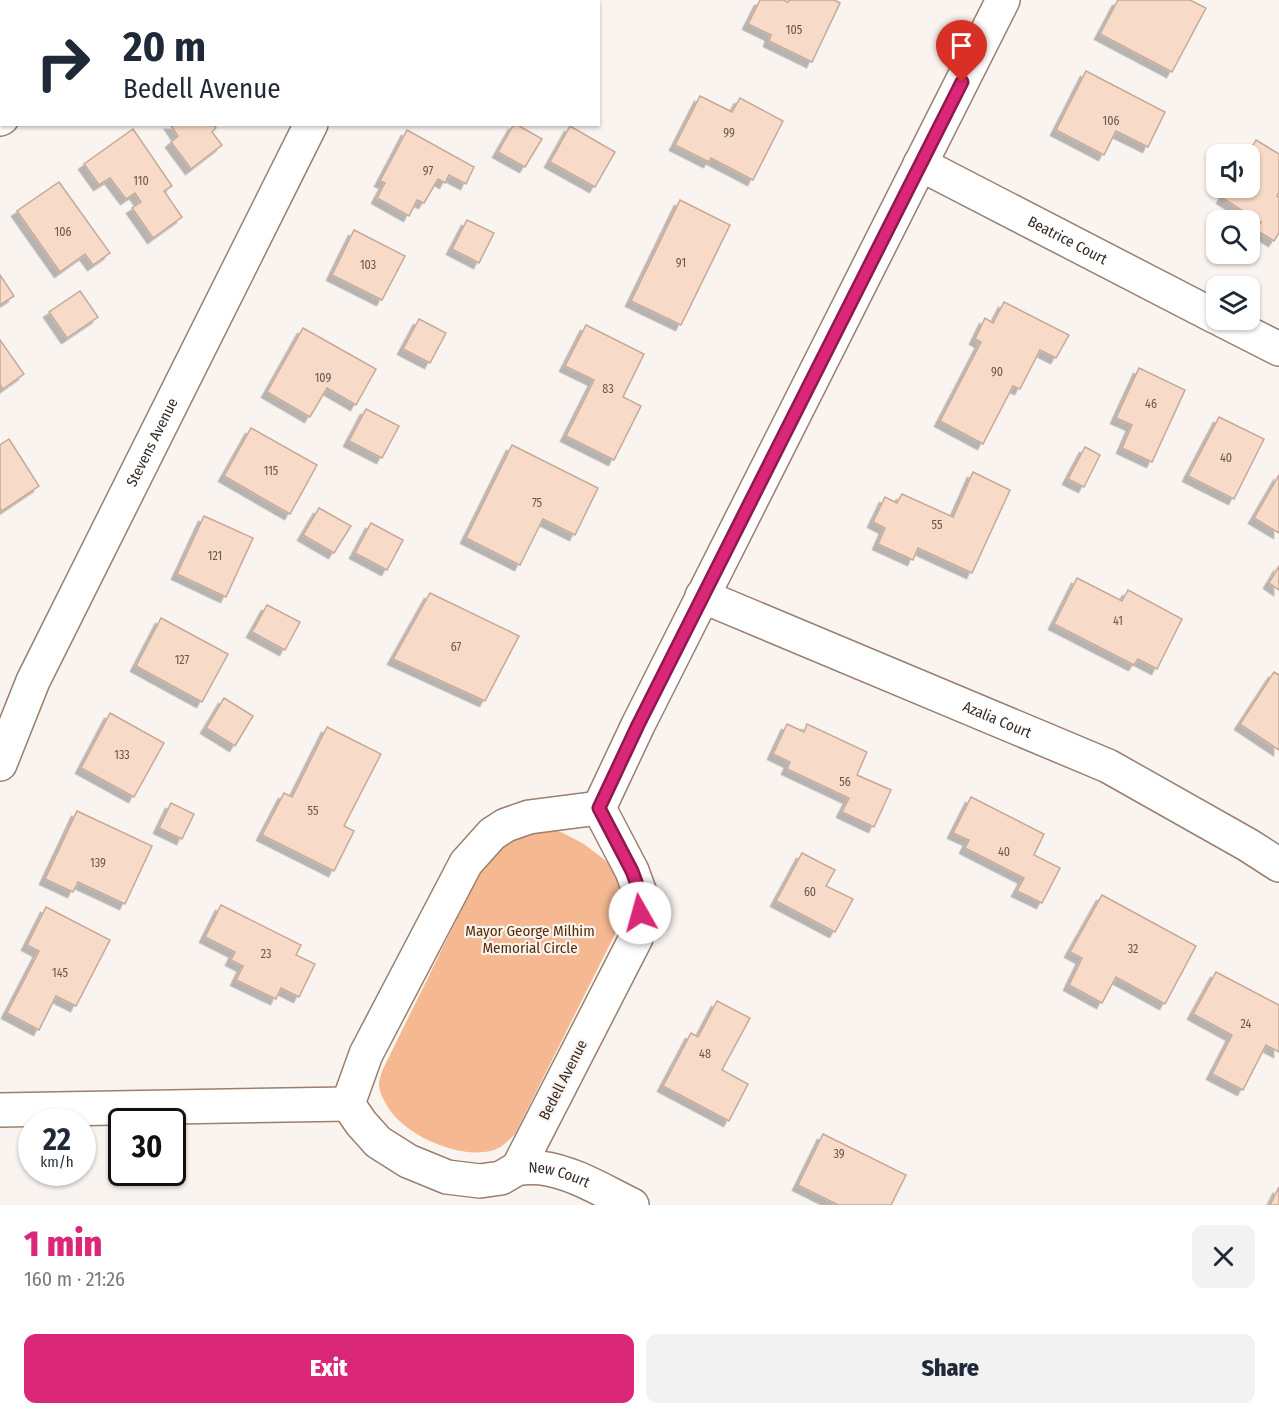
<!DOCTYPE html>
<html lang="en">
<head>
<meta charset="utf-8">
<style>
	:root { --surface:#fff; --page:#f2f2f3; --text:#1f2937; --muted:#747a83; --accent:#db2777 }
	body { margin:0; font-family:"Fira Sans Condensed",sans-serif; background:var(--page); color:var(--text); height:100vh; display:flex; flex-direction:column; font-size:22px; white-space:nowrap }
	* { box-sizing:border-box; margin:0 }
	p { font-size:20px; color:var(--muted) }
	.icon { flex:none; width:33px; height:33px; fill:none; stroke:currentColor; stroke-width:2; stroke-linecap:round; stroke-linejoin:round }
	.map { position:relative; height:1205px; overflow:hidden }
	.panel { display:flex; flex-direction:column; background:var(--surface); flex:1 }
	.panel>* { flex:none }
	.hud { position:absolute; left:0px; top:0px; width:600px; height:126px; box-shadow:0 2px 4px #0004; background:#fff; color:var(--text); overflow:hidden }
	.tools { position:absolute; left:1206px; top:144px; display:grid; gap:12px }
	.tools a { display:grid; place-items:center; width:54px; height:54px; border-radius:12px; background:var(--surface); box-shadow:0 2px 4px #0004; font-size:30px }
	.speed { position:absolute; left:18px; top:1108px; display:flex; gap:12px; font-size:30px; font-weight:700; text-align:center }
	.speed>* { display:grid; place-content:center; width:78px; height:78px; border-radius:50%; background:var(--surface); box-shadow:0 2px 4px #0004; line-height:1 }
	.speed small { font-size:15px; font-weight:400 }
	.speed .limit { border:3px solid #111; border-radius:9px; background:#fff; color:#111 }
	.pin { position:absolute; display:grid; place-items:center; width:51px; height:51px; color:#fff; margin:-62px -26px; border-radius:50% 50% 50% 0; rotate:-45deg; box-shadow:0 0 6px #0007 }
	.pin .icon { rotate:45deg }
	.me { position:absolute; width:66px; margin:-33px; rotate:353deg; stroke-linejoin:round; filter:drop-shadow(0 0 4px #0008) }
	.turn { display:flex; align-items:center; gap:21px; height:126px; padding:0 24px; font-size:27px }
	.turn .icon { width:78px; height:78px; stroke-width:2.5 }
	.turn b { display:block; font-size:42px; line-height:51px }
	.round { display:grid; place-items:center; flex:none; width:63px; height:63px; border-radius:12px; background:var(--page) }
	.head { display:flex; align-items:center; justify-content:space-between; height:102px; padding:0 24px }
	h1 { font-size:36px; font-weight:800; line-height:45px; color:var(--accent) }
	.action { display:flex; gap:12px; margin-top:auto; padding:12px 24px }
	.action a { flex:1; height:69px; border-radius:12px; background:var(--accent); color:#fff; font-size:24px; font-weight:800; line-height:69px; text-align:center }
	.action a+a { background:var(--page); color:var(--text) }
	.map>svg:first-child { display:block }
	.green { fill:#f5b891 }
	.building { fill:#f8dac8; stroke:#c6a997; stroke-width:1.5; filter:url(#shadow) }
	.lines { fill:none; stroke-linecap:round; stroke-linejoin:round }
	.minor-casing { stroke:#9a7f6d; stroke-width:36 }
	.minor { stroke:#fff; stroke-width:33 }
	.route-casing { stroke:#8e194d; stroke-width:15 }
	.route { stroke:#db2777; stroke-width:10 }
	.labels { text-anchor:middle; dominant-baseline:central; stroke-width:4.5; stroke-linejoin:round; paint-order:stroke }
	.number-label { font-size:12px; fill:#67574d }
	.street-label { font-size:15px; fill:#372b24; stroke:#faf4f0 }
	.park-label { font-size:15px; fill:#582b06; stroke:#faf4f0 }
</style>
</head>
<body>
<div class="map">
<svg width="1279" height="1205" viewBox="0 0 1279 1205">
	<defs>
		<filter id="shadow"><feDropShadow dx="-5.5" dy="5.5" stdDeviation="0" flood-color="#0004"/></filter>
	</defs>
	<rect width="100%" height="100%" fill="#faf4f0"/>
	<path class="green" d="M544,826L563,833L584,844L605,860L618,873L626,903L621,922L515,1134C505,1144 498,1151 484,1152C451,1156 399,1132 385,1102C382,1097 379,1090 379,1084C379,1080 381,1075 382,1071L485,862L500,841Z"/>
	<g class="building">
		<path d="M494,0H527L526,2H497Z"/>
		<path d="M760,0H783L788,2L789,0H834L840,3L812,62L769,41L771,35L748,24Z"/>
		<path d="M1118,0H1190L1206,8L1172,72L1100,34Z"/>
		<path d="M1086,71L1165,112L1148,147L1116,131L1104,155L1056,130Z"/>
		<path d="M700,96L732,112L740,98L783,121L753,180L711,158L709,162L675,145Z"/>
		<path d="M170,124H213L216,128L212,132L222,145L191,169L171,142L178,136Z"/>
		<path d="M514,124H516L542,139L525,167L498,152Z"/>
		<path d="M570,126L615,152L595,187L550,162Z"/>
		<path d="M133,129L172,186L164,191L182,217L153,238L132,208L141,202L135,193L126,199L110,178L99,185L84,164Z"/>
		<path d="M407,130L474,167L466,184L449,175L445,183L438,179L424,203L417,200L409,216L377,198L385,183L380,181Z"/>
		<path d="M1256,140L1279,154V192L1277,196L1279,197V233L1274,241L1256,230L1261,222L1222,198L1228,188H1250V154H1248Z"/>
		<path d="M59,182L110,253L93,265L85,254L60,272L17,211Z"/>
		<path d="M680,200L730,225L681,325L631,301Z"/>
		<path d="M467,220L494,233L479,263L452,249Z"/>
		<path d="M354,230L405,256L382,300L332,275Z"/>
		<path d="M0,275L14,296L0,305Z"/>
		<path d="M80,291L98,317L67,338L49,312Z"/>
		<path d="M1004,302L1069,335L1056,358L1040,350L1020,389L1013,386L983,444L940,421L981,342L975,339L985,318L993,323Z"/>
		<path d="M419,319L446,333L430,363L403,349Z"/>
		<path d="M586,325L644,354L623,397L641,406L614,460L566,436L594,380L565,366Z"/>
		<path d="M303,328L376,369L356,405L327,388L310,417L267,392Z"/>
		<path d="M0,340L24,374L3,389L0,385Z"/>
		<path d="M1139,368L1185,390L1152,462L1122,448L1132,425L1116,418Z"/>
		<path d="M366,409L399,426L382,458L349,441Z"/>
		<path d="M1219,417L1264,439L1234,499L1188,476Z"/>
		<path d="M251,428L317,465L290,514L224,476Z"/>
		<path d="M9,439L39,486L2,511L0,508V445Z"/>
		<path d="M512,445L598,488L575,535L543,519L520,565L466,538Z"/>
		<path d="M1085,447L1100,455L1084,487L1068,479Z"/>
		<path d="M973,472L1010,490L972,573L918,548L913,560L878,544L885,528L873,522L885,497L897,503L902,494L953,517Z"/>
		<path d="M1279,475V533L1254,518Z"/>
		<path d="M319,508L351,526L334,553L303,535Z"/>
		<path d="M204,516L253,538L226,597L177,574Z"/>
		<path d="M371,523L403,540L387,570L355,553Z"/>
		<path d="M1279,566V590L1269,583Z"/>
		<path d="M1077,578L1122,601L1128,590L1182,619L1157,669L1138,659L1134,665L1054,624Z"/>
		<path d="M430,593L519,636L485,701L393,659Z"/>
		<path d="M267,605L300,622L285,650L252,632Z"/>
		<path d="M161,618L228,654L202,702L136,666Z"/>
		<path d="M1274,672L1279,675V750L1240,724Z"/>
		<path d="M224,698L253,716L235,746L206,728Z"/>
		<path d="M110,713L164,743L134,797L81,768Z"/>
		<path d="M787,724L804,732L807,724L867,752L857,775L891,790L874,827L842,812L849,798L787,769L790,762L773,754Z"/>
		<path d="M327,727L381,754L344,826L354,831L334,871L262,835L284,793L292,797Z"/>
		<path d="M971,797L1044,834L1034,855L1060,868L1042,903L1017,891L1024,878L965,848L969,840L953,833Z"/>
		<path d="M171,803L194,814L182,839L159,828Z"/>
		<path d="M77,811L152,846L125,904L78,882L73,892L45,879Z"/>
		<path d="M802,853L835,870L826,886L853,899L835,932L776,901Z"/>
		<path d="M1102,895L1196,946L1165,1004L1116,977L1102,1003L1069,985L1082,958L1070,952Z"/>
		<path d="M221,905L301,945L296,955L315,964L299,997L281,988L276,999L236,980L243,966L231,960L235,952L205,937Z"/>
		<path d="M46,907L110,940L76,1006L56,996L39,1030L7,1013L39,951L27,945Z"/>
		<path d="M1216,972L1279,1005V1052L1266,1045L1243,1090L1212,1074L1232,1035L1193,1014Z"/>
		<path d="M717,1001L750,1018L722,1070L748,1084L729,1121L663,1086L691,1033L698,1037Z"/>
		<path d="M823,1134L906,1175L891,1205H838L798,1185Z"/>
		<path d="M1279,1187V1205H1270Z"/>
	</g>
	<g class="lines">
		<g class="minor-casing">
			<g id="minor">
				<path d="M161,2L163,0"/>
				<path d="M373,2L374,0"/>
				<path d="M0,119L2,118"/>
				<path id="s1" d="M920,164L1216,317"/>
				<path d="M1222,320L1279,349"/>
				<path id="s2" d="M702,596L1108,766L1248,845L1279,865"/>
				<path id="s3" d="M0,764L33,681L311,124"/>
				<path d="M599,808L632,871L640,893V913L636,938L518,1168L501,1178L480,1181L447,1177L408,1161L378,1142L361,1123L348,1104L366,1054L466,863L492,834L506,825L529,817Z"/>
				<path d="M599,808L638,725L1003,0"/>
				<path d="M0,1110L348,1104"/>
				<path id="s4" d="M518,1168C525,1168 533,1167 541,1168C573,1172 603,1191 632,1205"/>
			</g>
		</g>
		<use href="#minor" class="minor"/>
	</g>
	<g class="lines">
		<g class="route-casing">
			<path id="route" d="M640,913V893L632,871L599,808L638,725L962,82"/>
		</g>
		<use href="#route" class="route"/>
	</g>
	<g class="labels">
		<g class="number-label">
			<text x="794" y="30">105</text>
			<text x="1111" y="121">106</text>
			<text x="729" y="133">99</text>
			<text x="428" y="171">97</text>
			<text x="141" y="181">110</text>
			<text x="63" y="232">106</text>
			<text x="681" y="263">91</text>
			<text x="368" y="265">103</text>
			<text x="997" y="372">90</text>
			<text x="323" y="378">109</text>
			<text x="608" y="389">83</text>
			<text x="1151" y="404">46</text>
			<text x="1226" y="458">40</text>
			<text x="271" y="471">115</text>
			<text x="537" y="503">75</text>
			<text x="937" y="525">55</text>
			<text x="215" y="556">121</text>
			<text x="1118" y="621">41</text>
			<text x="456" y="647">67</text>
			<text x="182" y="660">127</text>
			<text x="122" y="755">133</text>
			<text x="845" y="782">56</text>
			<text x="313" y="811">55</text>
			<text x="1004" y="852">40</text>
			<text x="98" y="863">139</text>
			<text x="810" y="892">60</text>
			<text x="1133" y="949">32</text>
			<text x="266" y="954">23</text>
			<text x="60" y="973">145</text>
			<text x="1246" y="1024">24</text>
			<text x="705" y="1054">48</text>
			<text x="839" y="1154">39</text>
		</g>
		<g class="street-label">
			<text stroke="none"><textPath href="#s1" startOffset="166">Beatrice Court</textPath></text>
			<text stroke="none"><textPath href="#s3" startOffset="356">Stevens Avenue</textPath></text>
			<text stroke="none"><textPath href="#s2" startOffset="320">Azalia Court</textPath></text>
			<text transform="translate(563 1080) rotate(-63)">Bedell Avenue</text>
			<text stroke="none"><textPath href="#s4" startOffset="42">New Court</textPath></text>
		</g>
		<g class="park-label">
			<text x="530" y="931">Mayor George Milhim<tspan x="530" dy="17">Memorial Circle</tspan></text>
		</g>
	</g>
</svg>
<div class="tools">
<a><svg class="icon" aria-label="sound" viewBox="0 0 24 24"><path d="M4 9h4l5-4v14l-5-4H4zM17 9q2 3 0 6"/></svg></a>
<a><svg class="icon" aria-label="search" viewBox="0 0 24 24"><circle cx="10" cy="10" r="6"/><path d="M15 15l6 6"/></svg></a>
<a><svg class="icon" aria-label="layers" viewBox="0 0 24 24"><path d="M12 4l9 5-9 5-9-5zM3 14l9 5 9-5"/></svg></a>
</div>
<div class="speed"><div>22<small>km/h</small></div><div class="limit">30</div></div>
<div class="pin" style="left:962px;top:82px;background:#d93025"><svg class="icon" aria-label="arrive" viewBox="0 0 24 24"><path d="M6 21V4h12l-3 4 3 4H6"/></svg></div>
<svg class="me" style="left:640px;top:913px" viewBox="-20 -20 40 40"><circle r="19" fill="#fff"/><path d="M0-13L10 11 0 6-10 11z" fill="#db2777"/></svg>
<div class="hud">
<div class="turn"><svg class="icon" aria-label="right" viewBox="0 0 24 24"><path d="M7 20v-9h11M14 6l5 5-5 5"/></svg><div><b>20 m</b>Bedell Avenue</div></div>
</div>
</div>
<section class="panel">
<div class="head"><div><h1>1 min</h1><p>160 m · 21:26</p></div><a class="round"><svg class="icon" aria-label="close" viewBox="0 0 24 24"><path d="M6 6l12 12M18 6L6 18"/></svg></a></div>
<div class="action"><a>Exit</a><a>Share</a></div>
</section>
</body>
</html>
